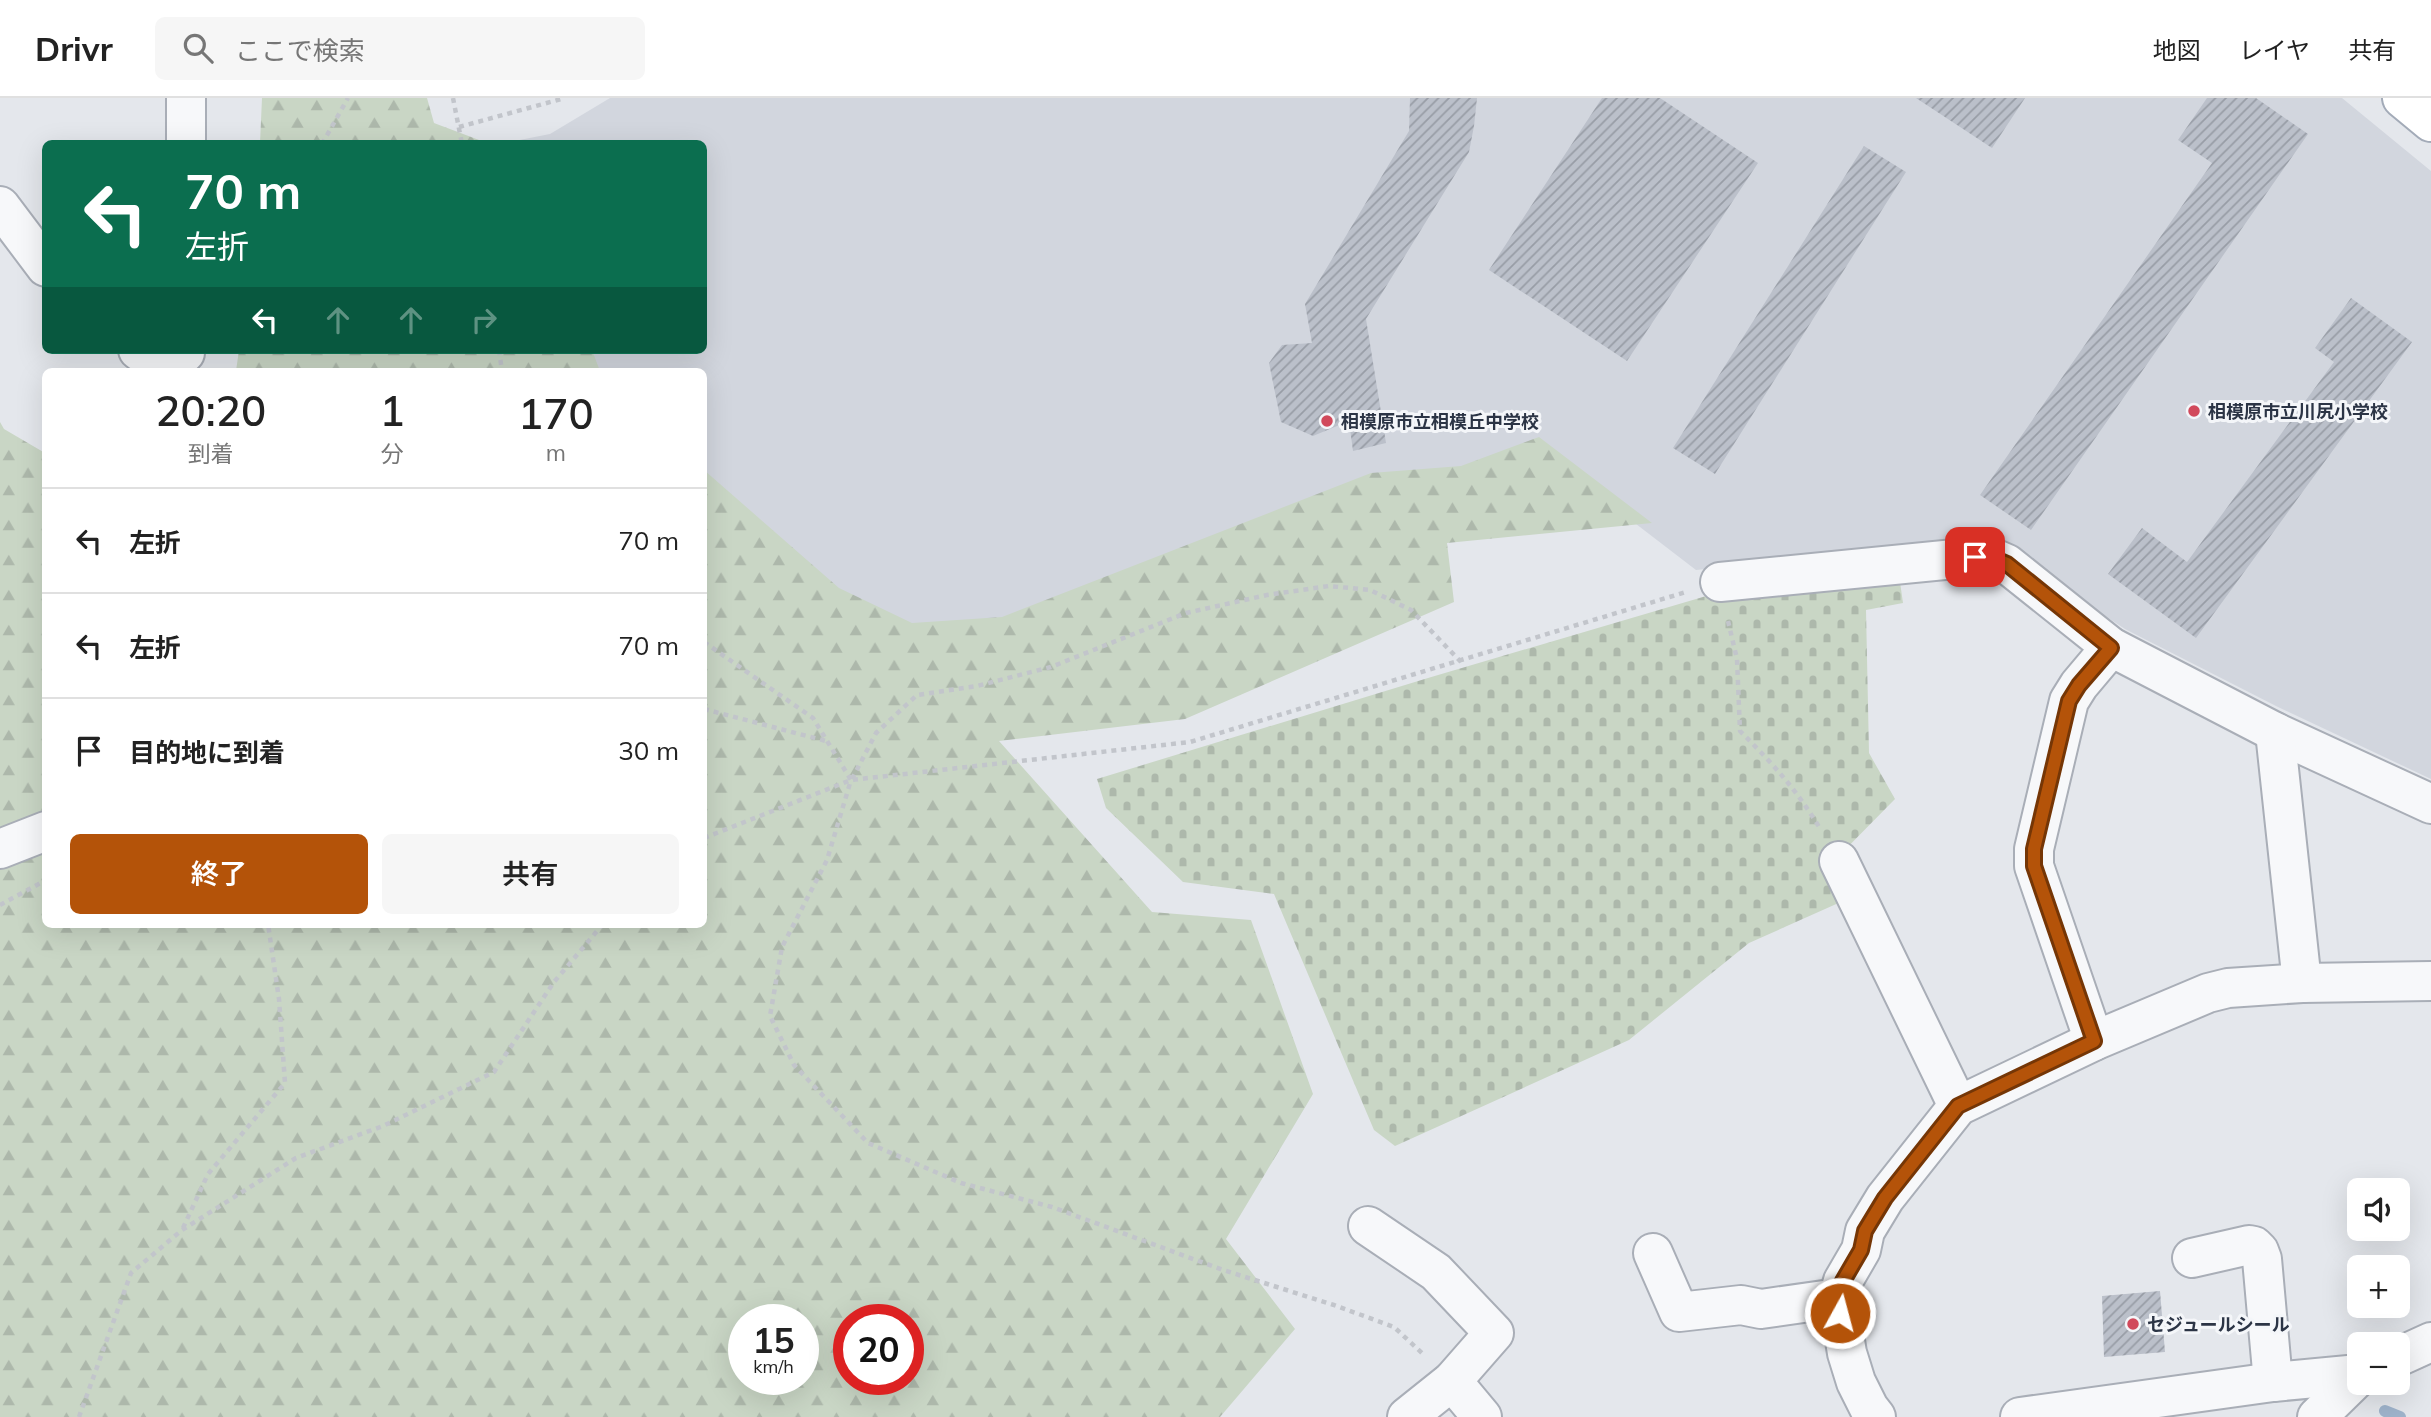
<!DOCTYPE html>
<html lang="ja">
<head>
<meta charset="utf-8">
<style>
	:root { --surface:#fff; --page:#f6f6f6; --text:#222; --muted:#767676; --line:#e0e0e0; --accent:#b45309 }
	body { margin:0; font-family:Mulish,"Noto Sans JP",sans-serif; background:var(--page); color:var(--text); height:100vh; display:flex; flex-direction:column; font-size:26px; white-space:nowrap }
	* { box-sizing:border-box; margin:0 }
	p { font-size:23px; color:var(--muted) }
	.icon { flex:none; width:38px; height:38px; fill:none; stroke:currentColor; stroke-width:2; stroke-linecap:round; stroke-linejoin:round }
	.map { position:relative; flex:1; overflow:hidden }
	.details { position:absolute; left:42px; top:270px; width:665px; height:560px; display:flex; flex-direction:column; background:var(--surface); border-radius:10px; box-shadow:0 7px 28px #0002 }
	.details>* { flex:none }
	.hud { position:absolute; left:42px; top:42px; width:665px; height:214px; border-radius:10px; box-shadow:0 7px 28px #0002; background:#0b6e4f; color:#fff; overflow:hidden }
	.controls { position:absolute; left:2347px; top:1080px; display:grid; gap:14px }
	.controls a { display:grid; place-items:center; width:63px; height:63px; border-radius:10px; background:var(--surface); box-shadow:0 7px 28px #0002; font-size:35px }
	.speed { position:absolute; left:728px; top:1206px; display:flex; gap:14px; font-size:35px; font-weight:700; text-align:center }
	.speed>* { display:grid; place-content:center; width:91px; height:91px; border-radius:50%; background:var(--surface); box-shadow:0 7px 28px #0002; line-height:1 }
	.speed small { font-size:18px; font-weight:400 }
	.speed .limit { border:10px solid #d22; background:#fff; color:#111 }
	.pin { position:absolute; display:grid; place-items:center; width:60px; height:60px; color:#fff; margin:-30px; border-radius:14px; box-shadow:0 4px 10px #0006 }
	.me { position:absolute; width:77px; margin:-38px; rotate:7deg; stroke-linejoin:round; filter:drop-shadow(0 0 5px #0008) }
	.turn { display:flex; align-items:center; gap:24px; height:147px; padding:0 28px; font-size:32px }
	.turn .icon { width:91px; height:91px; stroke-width:2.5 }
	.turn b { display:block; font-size:49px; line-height:60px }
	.lanes { display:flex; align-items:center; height:66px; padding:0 28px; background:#0003; justify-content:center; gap:35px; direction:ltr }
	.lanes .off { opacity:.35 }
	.eta { display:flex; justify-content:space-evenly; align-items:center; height:119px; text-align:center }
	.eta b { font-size:42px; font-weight:600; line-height:49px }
	.cta { display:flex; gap:14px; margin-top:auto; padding:14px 28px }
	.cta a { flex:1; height:80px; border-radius:10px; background:var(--accent); color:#fff; font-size:28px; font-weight:600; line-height:80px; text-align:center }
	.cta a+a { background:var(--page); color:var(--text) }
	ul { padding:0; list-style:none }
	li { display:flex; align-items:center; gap:21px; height:105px; padding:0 28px; border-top:2px solid var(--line) }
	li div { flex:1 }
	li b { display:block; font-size:26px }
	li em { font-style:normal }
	header { display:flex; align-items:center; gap:42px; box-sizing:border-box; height:98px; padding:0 35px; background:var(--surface); border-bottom:2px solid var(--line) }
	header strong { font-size:33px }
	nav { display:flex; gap:38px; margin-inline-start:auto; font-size:24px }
	.search { width:490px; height:63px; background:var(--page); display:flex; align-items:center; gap:18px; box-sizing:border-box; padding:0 24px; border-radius:10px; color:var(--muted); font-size:26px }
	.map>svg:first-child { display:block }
	.built { fill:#d2d6de }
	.forest { fill:url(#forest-firs); fill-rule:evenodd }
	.cemetery { fill:url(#cemetery-stones) }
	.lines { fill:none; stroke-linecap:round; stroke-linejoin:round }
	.stream { stroke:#9fb4cc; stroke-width:12 }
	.building { fill:url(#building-hatch) }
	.minor-casing { stroke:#a9aeb7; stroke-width:42 }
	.major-casing { stroke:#a3abb8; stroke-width:42 }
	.path { stroke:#c2c5cb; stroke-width:4.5; stroke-dasharray:5 5; stroke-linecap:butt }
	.minor { stroke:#f7f8fa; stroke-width:38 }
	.major { stroke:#fff; stroke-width:38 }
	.route-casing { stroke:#753606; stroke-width:18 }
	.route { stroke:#b45309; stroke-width:12 }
	.poi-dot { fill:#d1495b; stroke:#f4f6f9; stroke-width:2.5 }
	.labels { text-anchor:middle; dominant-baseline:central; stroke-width:6; stroke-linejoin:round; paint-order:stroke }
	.poi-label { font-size:18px; font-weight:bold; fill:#2b3445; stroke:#f4f6f9; text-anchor:start }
</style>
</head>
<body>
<header>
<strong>Drivr</strong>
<div class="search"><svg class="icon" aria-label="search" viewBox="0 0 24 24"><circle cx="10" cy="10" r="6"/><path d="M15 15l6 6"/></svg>ここで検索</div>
<nav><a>地図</a><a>レイヤ</a><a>共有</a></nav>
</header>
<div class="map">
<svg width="2431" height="1319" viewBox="0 0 2431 1319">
	<defs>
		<pattern id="forest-firs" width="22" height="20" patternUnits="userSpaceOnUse" patternTransform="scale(1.75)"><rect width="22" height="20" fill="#c9d6c5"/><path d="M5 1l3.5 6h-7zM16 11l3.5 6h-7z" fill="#adb8ab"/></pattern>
		<pattern id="cemetery-stones" width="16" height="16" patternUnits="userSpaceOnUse" patternTransform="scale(1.75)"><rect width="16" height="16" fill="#c9d6c5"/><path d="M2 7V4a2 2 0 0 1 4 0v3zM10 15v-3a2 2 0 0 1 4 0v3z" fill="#adb8ab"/></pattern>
		<pattern id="building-hatch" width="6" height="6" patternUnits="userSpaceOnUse" patternTransform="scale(1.75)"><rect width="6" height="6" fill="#bbc0ca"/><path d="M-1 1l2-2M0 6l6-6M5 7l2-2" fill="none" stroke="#989da6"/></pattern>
	</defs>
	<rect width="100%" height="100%" fill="#e4e7ec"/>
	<path class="built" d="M610,0H2342L2431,73V681L2276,608L2125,531L1999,448L1865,455L1696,472L1567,373L1016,575L704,442V273H534L526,252H704V46H499L550,36Z"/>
	<g class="forest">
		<path d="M262,0H427L434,25L487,45H260Z"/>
		<path d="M239,252H592L600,273H236Z"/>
		<path d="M0,324L4,331L45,355L46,826H704V372L839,490L912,525L1002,519L1371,375L1461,368L1539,339L1652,425L1447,445L1454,504L1185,621L999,643L1152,814L1251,822L1313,996L1226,1141L1295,1231L1220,1319H0ZM744,1222H803V1281H744ZM849,1222H908V1281H849Z"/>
	</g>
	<path class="cemetery" d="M1899,477L1903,505L1866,512L1869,655L1895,701L1829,768L1843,803L1749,845L1629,942L1395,1048L1374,1032L1274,796L1183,784L1106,710L1097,681L1428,580L1730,491Z"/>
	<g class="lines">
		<path class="stream" d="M2385,1313L2400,1319"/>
	</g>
	<g class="building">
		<path d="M1410,0H1477L1474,28L1469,54L1366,221L1386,345L1353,353L1349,323L1313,338L1281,324L1269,265L1282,247L1312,245L1305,206L1409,33Z"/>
		<path d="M1602,0H1660L1758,65L1627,263L1489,172Z"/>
		<path d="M1916,0H2025L1992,50Z"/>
		<path d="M2207,0H2256L2308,36L2031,432L1980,397L2212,65L2178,42Z"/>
		<path d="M1864,48L1906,74L1715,376L1673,350Z"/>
		<path d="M2351,200L2412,244L2196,540L2108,476L2142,430L2187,464L2334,264L2315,250Z"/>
		<path d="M2160,1193L2165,1254L2104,1259L2102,1198Z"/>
	</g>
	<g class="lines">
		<g class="minor-casing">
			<g id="minor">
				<path d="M186,46V0"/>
				<path d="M0,108L46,169"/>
				<path d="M138,252L154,264L169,270L185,255"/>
				<path d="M1720,484L1975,459H1991L2007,466L2111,549L2275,634L2431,706"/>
				<path d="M2275,634L2302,885"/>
				<path d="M0,751L46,733"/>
				<path d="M1839,763L1958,1008"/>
				<path d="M2094,943L2034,768V751L2069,603L2079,587L2111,549"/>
				<path d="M1368,1128L1436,1174L1494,1235L1452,1283L1407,1319"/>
				<path d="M1653,1155L1679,1214L1741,1207L1761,1211L1838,1200"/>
				<path d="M2192,1160L2249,1147L2254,1148L2259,1153L2262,1161L2273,1284"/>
				<path d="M2398,1259L2431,1244"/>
				<path d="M1452,1283L1482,1319"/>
				<path d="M1876,1319L1869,1310L1856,1284L1847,1255L1838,1200L1843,1183L1861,1152L1865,1133L1885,1100L1958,1008L2094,943L2208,895L2228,890L2302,885L2431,883"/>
				<path d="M2020,1319L2273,1284L2359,1276"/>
				<path d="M2317,1319L2359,1278"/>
			</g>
		</g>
		<g class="major-casing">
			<path id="major" d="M2402,0L2431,24"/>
		</g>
		<g class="path">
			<path d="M453,0L462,46"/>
			<path d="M459,29L565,0"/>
			<path d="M322,46L348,0"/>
			<path d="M499,252L502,273"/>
			<path d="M1728,523L1737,561L1740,633C1774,667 1796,691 1821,732"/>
			<path d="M704,544L813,620L851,682L827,762L782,849L770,918L794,967L868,1045L961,1085L1052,1109L1223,1172L1334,1207L1394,1229L1423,1256"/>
			<path d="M704,611L826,643"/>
			<path d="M852,681L876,635L917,597L977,588L1051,569L1186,515L1267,497L1329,488L1370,492L1411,512L1461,564"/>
			<path d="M704,740L851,682L1190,644L1686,494"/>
			<path d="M0,807L46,782"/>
			<path d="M183,1130L208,1076L285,985L279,901L268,826"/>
			<path d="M79,1319L131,1175L182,1132L296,1060L383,1028L494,974L554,884L603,826"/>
		</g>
		<use href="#minor" class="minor"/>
		<use href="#major" class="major"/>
	</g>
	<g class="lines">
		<g class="route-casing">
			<path id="route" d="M1840,1215L1838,1200L1843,1183L1861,1152L1865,1133L1885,1100L1958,1008L2094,943L2034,768V751L2069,603L2079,587L2111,550L2007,466L1991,459H1975"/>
		</g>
		<use href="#route" class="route"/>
	</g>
	<g class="poi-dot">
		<circle cx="2194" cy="313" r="7"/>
		<circle cx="1327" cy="323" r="7"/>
		<circle cx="2133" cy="1226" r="7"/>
	</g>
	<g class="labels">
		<g class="poi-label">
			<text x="2208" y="313">相模原市立川尻小学校</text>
			<text x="1341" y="323">相模原市立相模丘中学校</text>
			<text x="2147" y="1226">セジュールシール</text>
		</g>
	</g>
</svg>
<div class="controls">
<a><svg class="icon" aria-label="sound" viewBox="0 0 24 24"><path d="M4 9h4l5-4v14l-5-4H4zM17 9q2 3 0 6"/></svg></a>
<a>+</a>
<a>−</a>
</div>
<div class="speed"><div>15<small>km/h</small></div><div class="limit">20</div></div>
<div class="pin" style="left:1975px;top:459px;background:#d93025"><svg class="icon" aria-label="arrive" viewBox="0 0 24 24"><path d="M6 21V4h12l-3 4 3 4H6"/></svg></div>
<svg class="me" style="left:1840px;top:1215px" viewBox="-20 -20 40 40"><circle r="17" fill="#b45309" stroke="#fff" stroke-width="3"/><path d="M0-11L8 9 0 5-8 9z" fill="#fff"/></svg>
<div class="hud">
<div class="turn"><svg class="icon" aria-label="left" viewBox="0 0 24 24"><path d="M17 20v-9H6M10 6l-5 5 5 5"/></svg><div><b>70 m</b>左折</div></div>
<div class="lanes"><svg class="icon" aria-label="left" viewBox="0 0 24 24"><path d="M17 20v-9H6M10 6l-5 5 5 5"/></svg><svg class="icon off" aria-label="ahead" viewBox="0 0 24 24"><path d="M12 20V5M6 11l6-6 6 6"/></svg><svg class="icon off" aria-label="ahead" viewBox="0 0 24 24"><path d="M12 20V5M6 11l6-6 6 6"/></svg><svg class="icon off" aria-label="right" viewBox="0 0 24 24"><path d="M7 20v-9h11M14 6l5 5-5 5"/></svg></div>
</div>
<section class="details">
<div class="eta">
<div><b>20:20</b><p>到着</p></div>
<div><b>1</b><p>分</p></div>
<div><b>170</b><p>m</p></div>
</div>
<ul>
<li><svg class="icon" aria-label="left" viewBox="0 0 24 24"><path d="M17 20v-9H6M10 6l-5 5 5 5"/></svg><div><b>左折</b></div><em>70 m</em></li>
<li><svg class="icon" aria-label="left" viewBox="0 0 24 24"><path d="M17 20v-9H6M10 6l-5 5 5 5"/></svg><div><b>左折</b></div><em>70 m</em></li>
<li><svg class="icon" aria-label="arrive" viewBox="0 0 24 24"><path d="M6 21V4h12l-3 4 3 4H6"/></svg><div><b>目的地に到着</b></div><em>30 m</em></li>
</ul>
<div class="cta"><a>終了</a><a>共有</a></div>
</section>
</div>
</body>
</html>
